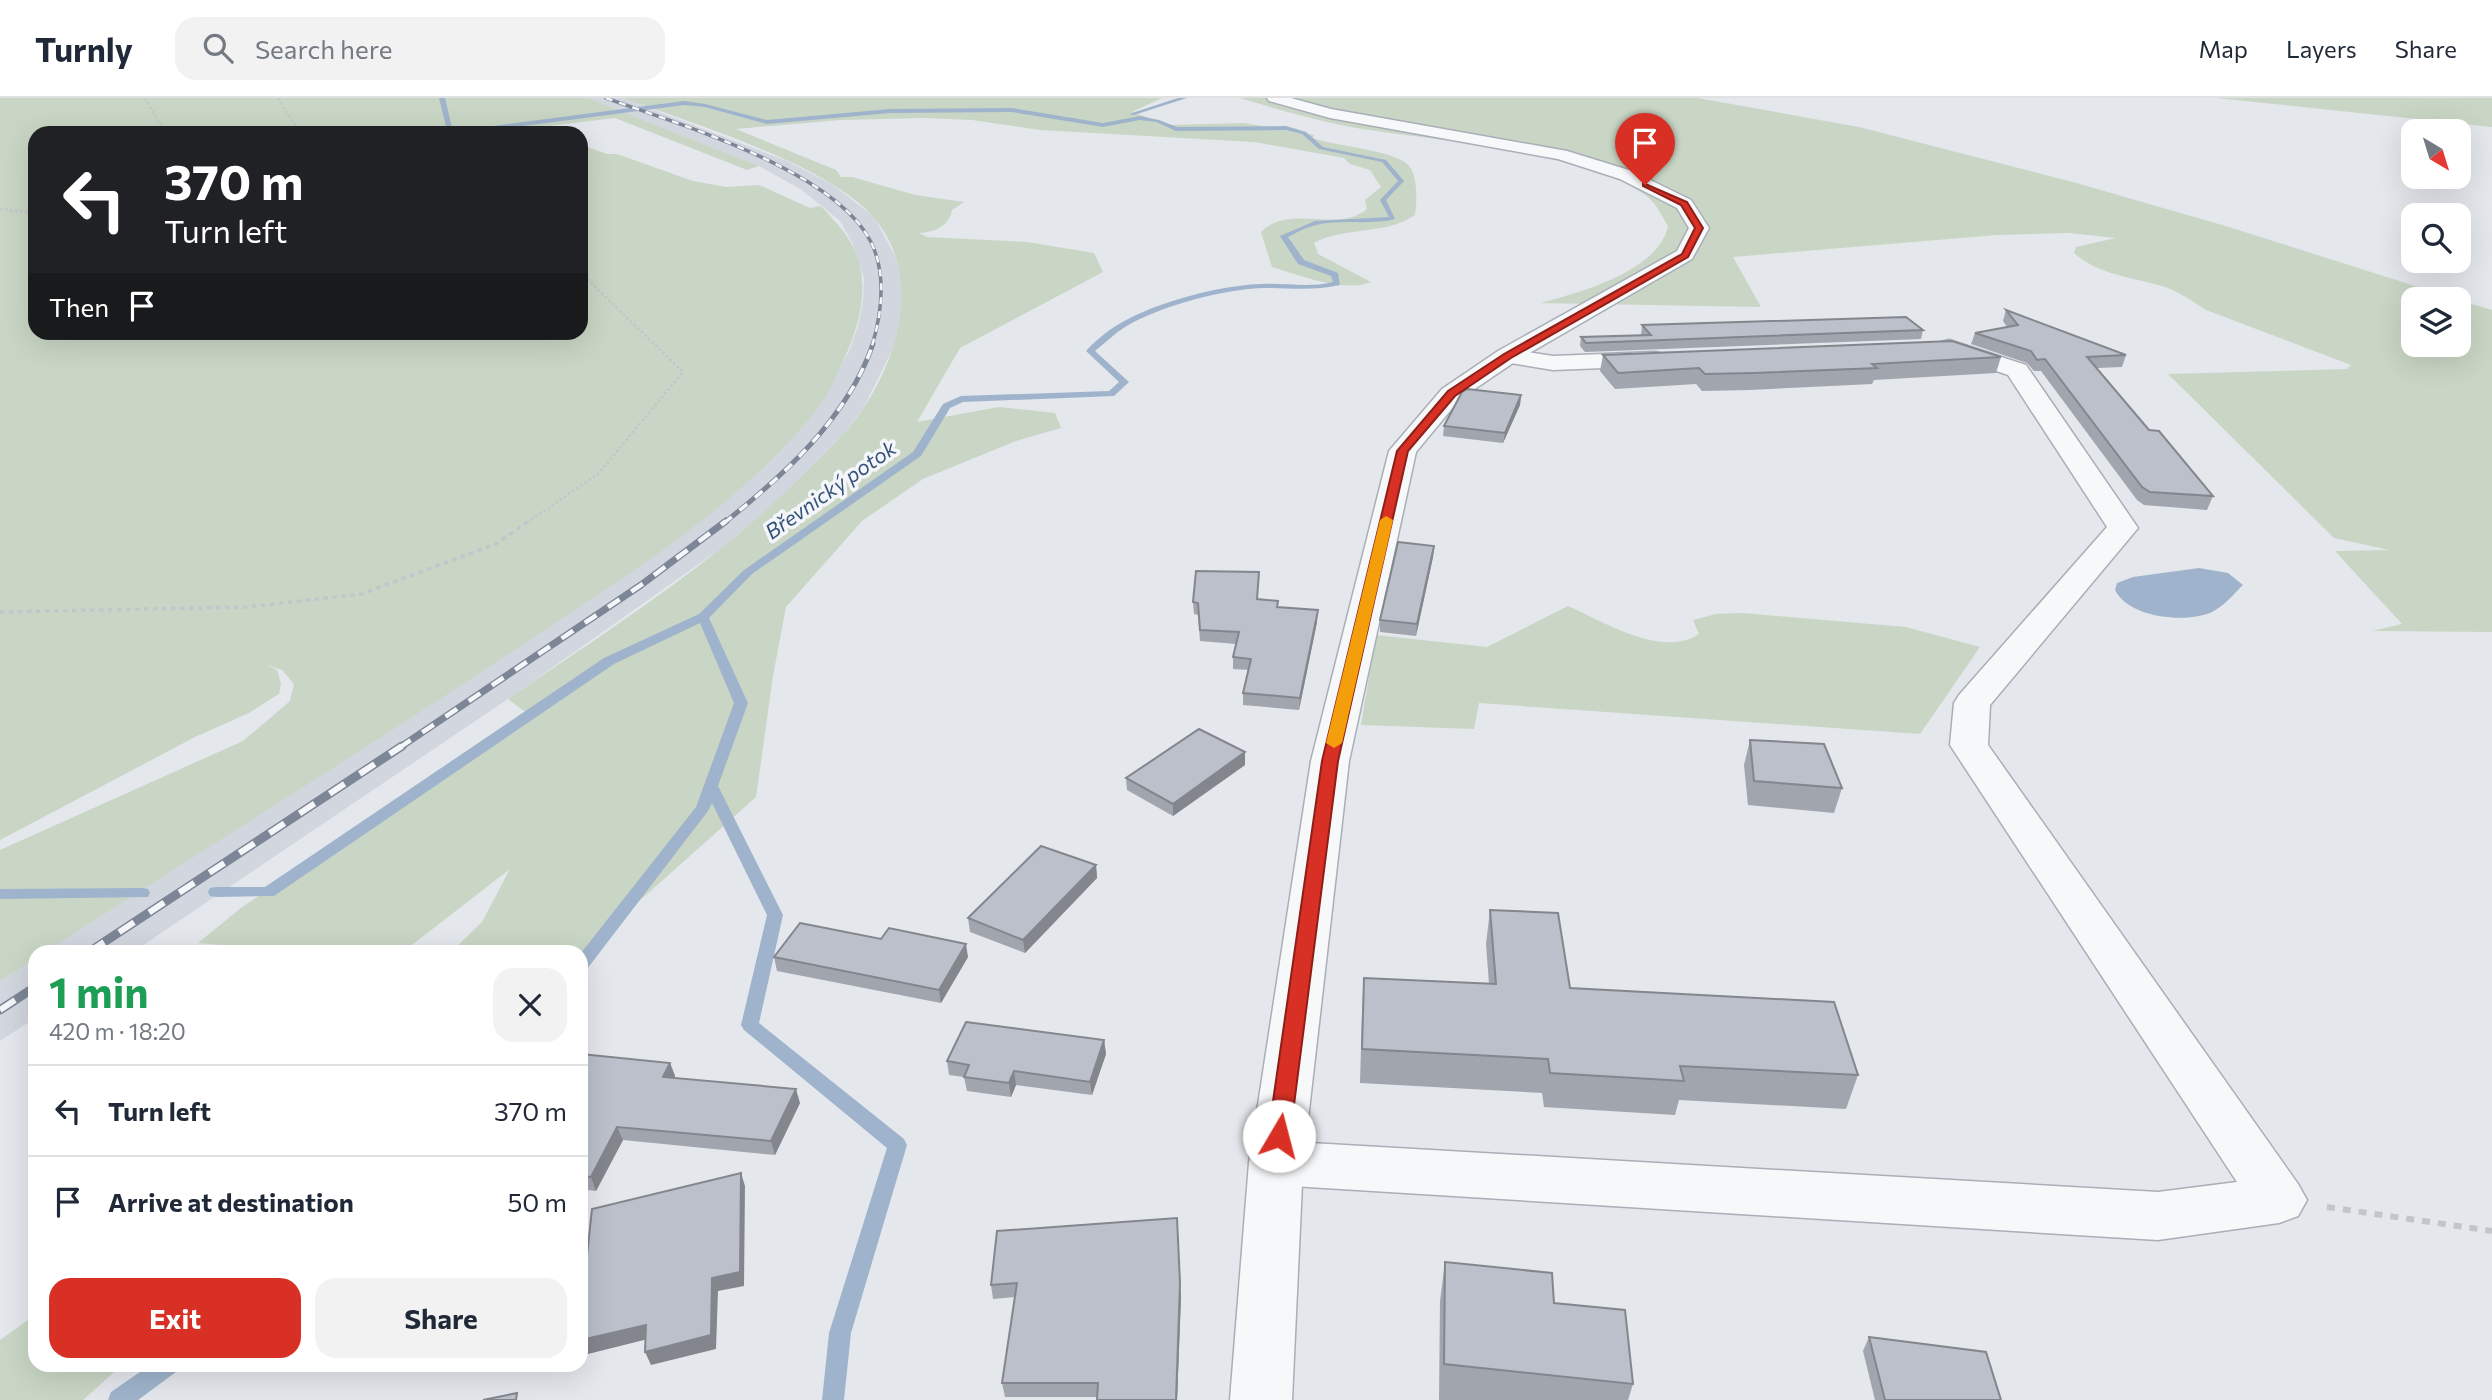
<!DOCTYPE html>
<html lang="en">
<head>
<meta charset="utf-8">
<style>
	:root { --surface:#fff; --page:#f2f2f3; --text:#1f2937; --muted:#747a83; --line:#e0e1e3; --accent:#d93025 }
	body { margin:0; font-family:Commissioner,sans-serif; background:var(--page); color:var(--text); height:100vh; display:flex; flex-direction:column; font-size:26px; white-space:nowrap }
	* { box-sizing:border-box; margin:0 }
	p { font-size:23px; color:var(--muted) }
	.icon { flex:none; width:38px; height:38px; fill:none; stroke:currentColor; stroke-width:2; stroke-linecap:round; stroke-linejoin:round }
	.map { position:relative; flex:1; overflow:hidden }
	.drawer { position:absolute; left:28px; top:847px; width:560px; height:427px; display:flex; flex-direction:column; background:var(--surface); border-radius:21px; box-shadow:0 7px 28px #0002 }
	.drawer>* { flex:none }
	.guide { position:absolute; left:28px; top:28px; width:560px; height:214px; border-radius:21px; box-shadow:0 7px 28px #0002; background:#202124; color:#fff; overflow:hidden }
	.needle { width:46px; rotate:142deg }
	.buttons { position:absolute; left:2401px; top:21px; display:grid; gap:14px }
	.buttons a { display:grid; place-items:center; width:70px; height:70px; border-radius:14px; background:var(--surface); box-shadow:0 7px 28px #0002; font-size:35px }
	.pin { position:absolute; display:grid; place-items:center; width:60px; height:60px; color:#fff; margin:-72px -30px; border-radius:50% 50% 50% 0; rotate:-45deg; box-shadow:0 0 7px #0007 }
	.pin .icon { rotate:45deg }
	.me { position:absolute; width:77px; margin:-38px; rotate:8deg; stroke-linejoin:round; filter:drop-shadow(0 0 5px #0008) }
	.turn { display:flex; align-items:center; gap:24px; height:147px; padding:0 21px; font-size:32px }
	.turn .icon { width:91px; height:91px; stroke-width:2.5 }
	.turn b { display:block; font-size:49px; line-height:60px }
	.then { display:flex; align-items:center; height:66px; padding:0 21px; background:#0003; gap:14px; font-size:26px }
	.round { display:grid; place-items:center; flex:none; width:74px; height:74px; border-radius:21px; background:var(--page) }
	.headline { display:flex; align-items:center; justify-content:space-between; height:119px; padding:0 21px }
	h1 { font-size:42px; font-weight:700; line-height:52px; color:#1e9e55 }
	.action { display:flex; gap:14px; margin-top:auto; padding:14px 21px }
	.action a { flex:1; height:80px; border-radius:21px; background:var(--accent); color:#fff; font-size:28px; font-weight:700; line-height:80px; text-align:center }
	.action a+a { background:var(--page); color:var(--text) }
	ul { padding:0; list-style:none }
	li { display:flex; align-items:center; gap:21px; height:91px; padding:0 21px; border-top:2px solid var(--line) }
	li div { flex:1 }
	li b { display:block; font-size:26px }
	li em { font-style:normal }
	header { display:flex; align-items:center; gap:42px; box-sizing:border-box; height:98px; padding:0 35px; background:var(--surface); border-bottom:2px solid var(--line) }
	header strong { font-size:33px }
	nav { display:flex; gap:38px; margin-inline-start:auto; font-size:24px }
	.search { width:490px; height:63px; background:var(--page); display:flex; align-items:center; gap:18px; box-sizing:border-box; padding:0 24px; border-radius:21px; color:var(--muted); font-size:26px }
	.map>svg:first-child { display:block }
	.built { fill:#d2d6de }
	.green { fill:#c9d6c5 }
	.water { fill:#9fb4cc }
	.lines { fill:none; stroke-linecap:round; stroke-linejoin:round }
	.stream { fill:#9fb4cc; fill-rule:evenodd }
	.minor-casing { stroke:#a9aeb7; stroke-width:3 }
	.tertiary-casing { stroke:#a9aeb7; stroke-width:3 }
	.path-far3 { stroke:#c2c5cb; stroke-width:2; stroke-dasharray:2.5 2.5; stroke-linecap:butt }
	.path-far2 { stroke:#c2c5cb; stroke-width:2.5; stroke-dasharray:2.5 2.5; stroke-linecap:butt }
	.path-far1 { stroke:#c2c5cb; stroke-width:3.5; stroke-dasharray:4.5 4.5; stroke-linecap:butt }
	.path { stroke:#c2c5cb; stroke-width:6; stroke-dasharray:8 8; stroke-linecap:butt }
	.minor { fill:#f7f8fa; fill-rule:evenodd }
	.tertiary { fill:#f7f8fa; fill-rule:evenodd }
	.rail-far3-casing { stroke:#7d8696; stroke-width:3.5 }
	.rail-far2-casing { stroke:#7d8696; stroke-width:5 }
	.rail-far1-casing { stroke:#7d8696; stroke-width:7 }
	.rail-casing { stroke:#7d8696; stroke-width:9 }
	.rail-far3 { stroke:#f4f6f9; stroke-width:2.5; stroke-dasharray:7; stroke-linecap:butt }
	.rail-far2 { stroke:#f4f6f9; stroke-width:3.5; stroke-dasharray:10; stroke-linecap:butt }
	.rail-far1 { stroke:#f4f6f9; stroke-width:4.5; stroke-dasharray:14; stroke-linecap:butt }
	.rail { stroke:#f4f6f9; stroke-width:6; stroke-dasharray:18; stroke-linecap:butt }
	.wall { fill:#a1a5ae }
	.shaded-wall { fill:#83868d }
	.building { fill:#bbc0ca; stroke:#83868d; stroke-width:2 }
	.route { fill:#d93025; stroke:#8d1f18; stroke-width:2 }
	.slow { fill:#f59e0b }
	.labels { text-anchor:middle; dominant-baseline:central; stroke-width:7; stroke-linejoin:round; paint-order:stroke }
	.far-water-label { font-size:21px; font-style:italic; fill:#34527a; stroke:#f4f6f9 }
</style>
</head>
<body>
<header>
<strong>Turnly</strong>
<div class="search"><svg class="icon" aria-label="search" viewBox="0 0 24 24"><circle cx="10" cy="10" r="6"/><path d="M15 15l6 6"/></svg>Search here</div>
<nav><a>Map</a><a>Layers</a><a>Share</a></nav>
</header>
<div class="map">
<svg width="2492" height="1302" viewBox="0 0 2492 1302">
	<rect width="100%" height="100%" fill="#e4e7ec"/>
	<g class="built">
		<path d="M588,0H623L787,63L833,87L874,119L895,158L902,177V200L900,226L892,252L863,311L842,338L775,406L720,451L508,601L133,854H45L588,503L728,401L796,336L818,310L849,253L858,228L863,203L864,180L852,144L840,123L802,92L759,68Z"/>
		<path d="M35,861V920L0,943V883Z"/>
	</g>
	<g class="green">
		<path d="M0,0H588L759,68L747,72L615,20L491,35H35V234H581V47L607,56H617L693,83L726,89L759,87L810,110L820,108C828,114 833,122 840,129C877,173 862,225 839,272C833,286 825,301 816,313C733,415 615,485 507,557C354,658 199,755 45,854H35V861L0,883V752L243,643L290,603L294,586L282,572L267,567L277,572L281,585L279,596L249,615L195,639L0,742Z"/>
		<path d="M623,0H1162L1132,14L1167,27L1244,25L1314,37L1313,40L1319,42C1339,48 1397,53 1409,68C1418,78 1417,105 1415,117C1384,138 1345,128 1314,145L1318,156L1371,184C1345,195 1298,177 1272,169L1261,134C1290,105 1338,136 1367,111L1365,102L1381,89L1370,72L1350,66L1344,60L1254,44L1040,32L972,22L923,20L841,22L736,31L836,72L841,79H852L915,97L964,104L952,112C949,129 934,134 919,135L927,139L1027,144L1094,155L1103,174L960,250L917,324L999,309L1055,315L1061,330L1016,343L923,381L862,423L786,509L773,578L756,699L581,855L451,854L482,824L510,771L404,853L301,854L198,845L242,809L532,619L508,601C611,530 719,463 806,374C826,354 847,335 863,311C900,256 922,176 874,120C828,66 691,25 623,0Z"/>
		<path d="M1240,0H1698L1859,29L2073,84L2229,129L2456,201H2413V247H2459V202L2492,212V534L2372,533L2402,526L2335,453L2389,452L2334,440L2168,276L2347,271L2351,267L2206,212C2192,203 2178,193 2162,188C2131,179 2099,177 2074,155L2076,149L2116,140L2069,135L1997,137L1733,159L1761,209L1540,205C1579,195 1659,173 1668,128C1663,120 1658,109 1651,102C1602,57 1437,42 1369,32C1325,25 1283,13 1240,0Z"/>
		<path d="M2217,0H2492V29Z"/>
		<path d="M1568,508C1602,523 1663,561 1699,536L1693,522L1716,516L1742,515L1906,529L1980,549L1920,636L1479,605L1474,631L1361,627L1376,537L1487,549Z"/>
		<path d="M35,1217V1267H122L83,1302H0V1242Z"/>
	</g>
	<path class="water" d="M2199,470L2228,475L2243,487C2233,497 2223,509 2210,515C2184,525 2129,520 2115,492L2117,485L2133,479Z"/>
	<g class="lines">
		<g class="stream">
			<path d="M439,0H445L452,30L470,31L684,3L705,6L767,22L890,11L1012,10L1103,25L1140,18L1159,22L1177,29L1286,28L1306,34L1323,49L1386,62L1404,83L1386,102L1395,121C1368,128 1340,120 1313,128C1304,130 1296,135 1288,139L1304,162L1338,175L1340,187C1314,193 1291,190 1265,190C1223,191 1160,208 1125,229C1114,236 1105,245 1095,253L1129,284L1114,298L963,304L950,310L921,358L752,476L709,520L748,605L718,688L783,817L759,925L904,1041L907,1047L851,1235L844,1302H822L829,1235L887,1050L744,932L741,927L767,817L712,705L708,713L587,871L581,873V855L696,709L734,605L700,525L614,566L274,798L216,799L210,798L208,794L210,790L216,789H265L604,560L699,516L744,472L913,354L943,306L961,298L1109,293L1119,284L1086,253C1095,243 1107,233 1119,226C1156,204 1220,187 1263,186C1287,185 1309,190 1333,184L1331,178L1298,166L1280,138L1315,123L1389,119L1380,102L1398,83L1382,64L1319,51L1302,36L1286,32L1176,33L1156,24L1140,22L1103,29L1012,14L890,15L767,26L705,9L684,7L470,35L447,32Z"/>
			<path d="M1178,0H1187L1134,17L1129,16Z"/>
			<path d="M142,790L148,791L150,795L148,799L0,801V791Z"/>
			<path d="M150,1267H179L176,1274L138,1302H108L111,1294Z"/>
		</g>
		<g class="minor-casing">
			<g id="minor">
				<path d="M1949,242L2026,267L2138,430L1990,607L1988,647L2298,1086L2307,1102L2298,1118L2279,1125L2158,1142L1276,1087L1257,1081L1249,1065L1257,1049L1276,1043L2158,1094L2237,1084L1950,647L1954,605L1959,597L2107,429L2008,277L1941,254L1937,249L1941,244Z"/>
				<path d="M1507,251L1553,258L1655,254L1664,256L1667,261L1664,266L1655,268L1553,272L1498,263L1495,258L1498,253Z"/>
			</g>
		</g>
		<g class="tertiary-casing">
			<path id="tertiary" d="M1267,0H1291L1331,11L1567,53L1632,73L1691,102L1709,130L1692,161L1516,263L1460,301L1416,354L1349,663L1303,1065L1292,1302H1230L1249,1065L1311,663L1389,353L1442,291L1498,253L1677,153L1689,130L1677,110L1620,81L1558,61L1330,20L1269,3Z"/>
		</g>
		<g class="path-far3">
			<path d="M145,0L165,35"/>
			<path d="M278,0L294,26L305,35"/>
		</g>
		<g class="path-far2">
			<path d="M0,111L35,115"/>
			<path d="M527,425L599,375L683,274L581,175"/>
		</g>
		<path class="path-far1" d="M0,514L248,509L361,496L496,446L529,423"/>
		<path class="path" d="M2327,1109L2492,1133"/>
		<use href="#minor" class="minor"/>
		<use href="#tertiary" class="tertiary"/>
		<g class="rail-far3-casing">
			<path id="rail-far3" d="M606,0C678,26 835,72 871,144C887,177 882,214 872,248"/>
		</g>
		<g class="rail-far2-casing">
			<path id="rail-far2" d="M724,425C784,377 847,321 873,246"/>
		</g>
		<g class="rail-far1-casing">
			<path id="rail-far1" d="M399,650L641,487L726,423"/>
		</g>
		<g class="rail-casing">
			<g id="rail">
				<path d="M89,854L402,648"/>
				<path d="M0,912L35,889"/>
			</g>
		</g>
		<use href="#rail-far3" class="rail-far3"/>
		<use href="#rail-far2" class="rail-far2"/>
		<use href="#rail-far1" class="rail-far1"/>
		<use href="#rail" class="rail"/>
	</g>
	<g class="wall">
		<path d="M2006,212L2126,257L2122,269L2097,270L2149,332L2213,398L2207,412L2144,407L2137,402L2041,273H2034L2027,265L1971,246L1975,235L2007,229L2003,223Z"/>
		<path d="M1642,227L1923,232L1921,241L1585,254L1580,248L1581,239L1641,237Z"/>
		<path d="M1603,257L2001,259L1996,275L1874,282L1872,286L1750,292L1702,293L1696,286L1615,291L1600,273Z"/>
		<path d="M1521,297L1520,307L1503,345L1443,338L1444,328Z"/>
		<path d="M1434,448L1433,459L1416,538L1380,534V522Z"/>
		<path d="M1258,501L1317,524L1299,612L1243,607V595L1249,572L1233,571V559L1236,546L1200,543L1198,517L1194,516L1193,504Z"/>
		<path d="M1750,642L1842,690L1834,715L1748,707L1744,667Z"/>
		<path d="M1245,667L1173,718L1127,692L1126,680Z"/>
		<path d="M1096,767L1097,780L1025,855L970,834L968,820Z"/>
		<path d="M1490,812L1570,890L1858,977L1846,1011L1679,1002L1675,1017L1544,1009L1542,995L1360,985L1362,914L1364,880L1489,886L1486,846Z"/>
		<path d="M774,859H968L941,905L777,873Z"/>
		<path d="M1104,942L1106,956L1092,997L1016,987L1011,999L967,993L964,979L949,977L947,963Z"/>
		<path d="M581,956L670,965L675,978L674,980L800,1005L775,1057L623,1042L596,1093L581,1091Z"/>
		<path d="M997,1133L1181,1199L1177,1302H1097V1299H1005L1002,1285L1015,1199L993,1201L991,1187Z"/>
		<path d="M1445,1164L1554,1205L1633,1286L1628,1302H1439L1440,1203Z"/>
		<path d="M1869,1239L2001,1302H1875L1863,1253Z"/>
	</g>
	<g class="shaded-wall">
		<path d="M1521,297L1520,307L1503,345L1505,335Z"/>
		<path d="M1434,448L1433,459L1416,538L1417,526Z"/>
		<path d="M1318,512L1317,524L1299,612L1300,600Z"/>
		<path d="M1245,654V667L1173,718V706Z"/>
		<path d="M1096,767L1097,780L1025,855L1023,842Z"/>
		<path d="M966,846L968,859L941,905L939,892Z"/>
		<path d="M1104,942L1106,956L1092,997L1090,984Z"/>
		<path d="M670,965L675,978L668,992L663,979Z"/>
		<path d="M1014,973L1016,987L1011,999L1009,985Z"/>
		<path d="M796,991L800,1005L775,1057L771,1043Z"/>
		<path d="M617,1029L623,1042L596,1093L591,1079Z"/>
		<path d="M741,1075L745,1088L744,1188L718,1193L716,1251L651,1267L645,1254L712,1180Z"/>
		<path d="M1180,1185L1181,1199L1177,1302H1176Z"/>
		<path d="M646,1227L652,1240L584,1257L581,1250V1242Z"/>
	</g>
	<g class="building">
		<path d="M2006,212L2126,257L2087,259L2149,332L2159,333L2213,398L2150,394L2142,389L2045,261L2037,262L2031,253L1975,235L2018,227Z"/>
		<path d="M1906,219L1923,232L1586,245L1581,239L1651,237L1642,227Z"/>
		<path d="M1952,243L2001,259L1872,266L1877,270L1754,275L1705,276L1699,270L1618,275L1603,257Z"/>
		<path d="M1467,291L1521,297L1505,335L1444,328L1462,294Z"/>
		<path d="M1398,444L1434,448L1417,526L1380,522Z"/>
		<path d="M1196,473L1259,474L1257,501L1278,503L1277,509L1318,512L1300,600L1243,595L1251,561L1233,559L1239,534L1200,532L1198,505L1193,504Z"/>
		<path d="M1199,631L1245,654L1173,706L1126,680Z"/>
		<path d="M1750,642L1824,646L1842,690L1754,683Z"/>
		<path d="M1041,748L1096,767L1023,842L968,820Z"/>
		<path d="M1490,812L1558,815L1570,890L1834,904L1858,977L1680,968L1684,983L1550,975L1548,961L1362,951L1364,880L1496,886Z"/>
		<path d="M800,825L881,841L889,830L966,846L939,892L774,859Z"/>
		<path d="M966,924L1104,942L1090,984L1014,973L1009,985L964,979L969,967L947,963Z"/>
		<path d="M581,956L670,965L663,979L796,991L771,1043L617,1029L591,1079L581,1078Z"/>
		<path d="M741,1075L740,1174L712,1180L711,1237L645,1254L646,1227L581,1242V1214L592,1111Z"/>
		<path d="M1177,1120L1180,1185L1176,1302H1097L1098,1285H1002L1017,1185L991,1187L997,1133Z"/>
		<path d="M1445,1164L1552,1175L1554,1205L1625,1212L1633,1286L1444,1266Z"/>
		<path d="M1869,1239L1986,1254L2001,1302H1885Z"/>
		<path d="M517,1295L516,1302H483Z"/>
	</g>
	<path class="route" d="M1643,85L1687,104L1703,130L1688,159L1511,260L1455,298L1408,353L1338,663L1290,1038L1287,1044L1279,1047L1272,1044L1268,1038L1322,663L1397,353L1448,293L1504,256L1682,156L1695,130L1681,107L1643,88Z"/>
	<path class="slow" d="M1386,418L1393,422L1342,645L1334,650L1326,645L1380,422Z"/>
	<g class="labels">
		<g class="far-water-label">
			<text transform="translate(830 391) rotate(-35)">Břevnický potok</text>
		</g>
	</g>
</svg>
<div class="buttons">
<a><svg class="needle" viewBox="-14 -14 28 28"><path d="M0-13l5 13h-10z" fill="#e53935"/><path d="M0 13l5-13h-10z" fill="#747a83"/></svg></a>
<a><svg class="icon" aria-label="search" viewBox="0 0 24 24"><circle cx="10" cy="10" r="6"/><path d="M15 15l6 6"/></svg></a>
<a><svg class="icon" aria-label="layers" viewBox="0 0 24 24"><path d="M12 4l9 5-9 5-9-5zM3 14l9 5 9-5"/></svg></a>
</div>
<div class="pin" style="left:1645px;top:87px;background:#d93025"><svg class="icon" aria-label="arrive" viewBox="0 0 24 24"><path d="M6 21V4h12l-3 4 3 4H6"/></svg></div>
<svg class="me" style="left:1279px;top:1038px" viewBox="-20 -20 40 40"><circle r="19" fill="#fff"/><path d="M0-13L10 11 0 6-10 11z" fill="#d93025"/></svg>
<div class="guide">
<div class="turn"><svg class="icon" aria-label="left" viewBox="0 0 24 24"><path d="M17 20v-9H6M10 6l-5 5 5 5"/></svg><div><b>370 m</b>Turn left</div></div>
<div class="then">Then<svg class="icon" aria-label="arrive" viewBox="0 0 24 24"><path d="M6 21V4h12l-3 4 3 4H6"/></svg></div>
</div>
<section class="drawer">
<div class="headline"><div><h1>1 min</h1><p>420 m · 18:20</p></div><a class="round"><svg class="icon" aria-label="close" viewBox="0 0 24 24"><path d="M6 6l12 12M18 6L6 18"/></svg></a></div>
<ul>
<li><svg class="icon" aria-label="left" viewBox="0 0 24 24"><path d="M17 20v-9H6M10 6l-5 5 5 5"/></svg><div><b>Turn left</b></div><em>370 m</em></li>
<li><svg class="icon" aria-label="arrive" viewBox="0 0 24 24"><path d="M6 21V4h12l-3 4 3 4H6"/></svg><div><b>Arrive at destination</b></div><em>50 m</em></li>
</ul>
<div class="action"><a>Exit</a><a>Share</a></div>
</section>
</div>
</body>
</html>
